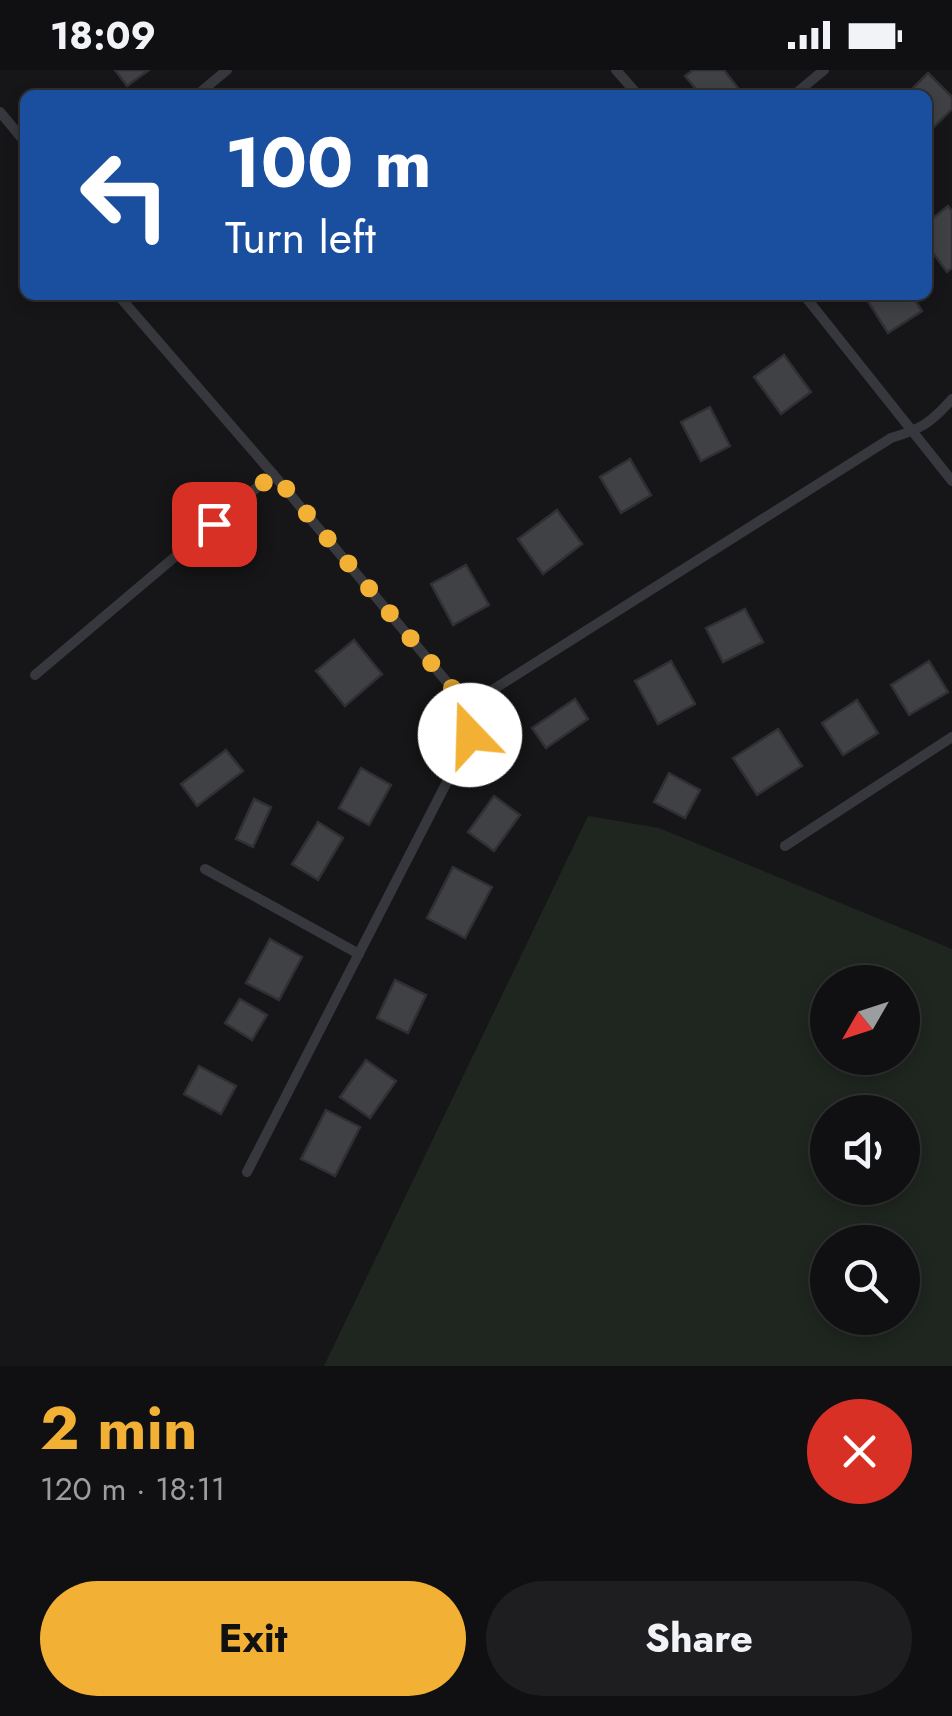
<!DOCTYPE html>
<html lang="en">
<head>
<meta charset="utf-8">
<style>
	:root { --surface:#101012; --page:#1e1e20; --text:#f1f3f6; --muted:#9c9d9f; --line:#303032; --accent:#f2b134 }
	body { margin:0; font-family:Jost,sans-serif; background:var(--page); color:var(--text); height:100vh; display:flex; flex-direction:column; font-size:38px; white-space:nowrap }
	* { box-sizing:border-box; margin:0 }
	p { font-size:32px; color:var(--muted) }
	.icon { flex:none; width:55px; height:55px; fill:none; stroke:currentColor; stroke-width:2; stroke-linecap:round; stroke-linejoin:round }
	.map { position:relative; height:1296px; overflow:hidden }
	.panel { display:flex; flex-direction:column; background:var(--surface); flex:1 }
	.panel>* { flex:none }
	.top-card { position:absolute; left:20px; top:20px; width:912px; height:210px; border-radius:15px; box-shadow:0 5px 15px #0003,0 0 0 2px var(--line); background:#1a4fa0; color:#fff; overflow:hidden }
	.needle { width:65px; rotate:231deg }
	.controls { position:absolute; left:810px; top:895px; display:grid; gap:20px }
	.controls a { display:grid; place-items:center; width:110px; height:110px; border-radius:50%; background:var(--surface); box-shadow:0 5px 15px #0003,0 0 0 2px var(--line); font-size:50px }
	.pin { position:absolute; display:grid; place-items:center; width:85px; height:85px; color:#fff; margin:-42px; border-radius:20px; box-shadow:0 5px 15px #0006 }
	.me { position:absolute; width:110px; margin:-55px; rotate:339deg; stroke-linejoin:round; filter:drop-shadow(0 0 8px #0008) }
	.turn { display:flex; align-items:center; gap:35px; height:210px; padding:0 40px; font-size:45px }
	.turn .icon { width:130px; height:130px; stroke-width:2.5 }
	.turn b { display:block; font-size:70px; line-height:85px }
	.round { display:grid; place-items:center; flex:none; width:105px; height:105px; border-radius:52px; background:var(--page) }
	.summary { display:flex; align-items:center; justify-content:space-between; height:170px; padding:0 40px }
	h1 { font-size:60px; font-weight:700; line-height:75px; color:var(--accent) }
	.primary-button { display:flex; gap:20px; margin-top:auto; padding:20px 40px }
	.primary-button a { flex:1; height:115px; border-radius:60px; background:var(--accent); color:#111; font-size:40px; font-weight:700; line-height:115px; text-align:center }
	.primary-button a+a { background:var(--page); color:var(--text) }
	.status { display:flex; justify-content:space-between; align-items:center; height:70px; padding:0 50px; background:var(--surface); direction:ltr }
	.status svg { height:28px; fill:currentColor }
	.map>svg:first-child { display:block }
	.green { fill:#1e261f; fill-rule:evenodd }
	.building { fill:#404145; stroke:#303034; stroke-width:2.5 }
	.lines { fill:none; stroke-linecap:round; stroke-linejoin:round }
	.lane { stroke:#37383d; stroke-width:10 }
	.route { stroke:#f2b134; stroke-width:18; stroke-dasharray:0 32.4 }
</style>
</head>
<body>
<div class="status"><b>18:09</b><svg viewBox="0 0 49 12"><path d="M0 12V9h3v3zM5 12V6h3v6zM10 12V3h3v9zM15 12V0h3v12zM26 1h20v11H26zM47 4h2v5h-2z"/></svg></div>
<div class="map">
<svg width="952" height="1296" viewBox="0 0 952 1296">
	<rect width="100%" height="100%" fill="#161618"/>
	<path class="green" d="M588,746L659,758L952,879V1296H324ZM828,912H902V988H828ZM828,1042H902V1118H828ZM828,1172H902V1248H828Z"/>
	<g class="building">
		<path d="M115,0H149L127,16Z"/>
		<path d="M693,0H724L738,18L729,25H701L685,6Z"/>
		<path d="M928,3L952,27V39L928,63V25H906Z"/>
		<path d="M948,136L952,141V198L947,202L928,176V152Z"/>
		<path d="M864,225H912L922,241L888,263Z"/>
		<path d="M784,285L811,322L781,344L754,307Z"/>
		<path d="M710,337L730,376L701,391L681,352Z"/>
		<path d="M630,389L651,425L621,443L600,407Z"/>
		<path d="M557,440L582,474L543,504L518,469Z"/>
		<path d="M466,495L489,535L453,555L431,514Z"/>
		<path d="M745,539L763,572L723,592L706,558Z"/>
		<path d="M354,570L382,604L345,636L316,601Z"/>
		<path d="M671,591L695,634L658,654L635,611Z"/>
		<path d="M929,591L948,622L909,645L891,615Z"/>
		<path d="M575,629L588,649L546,678L532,658Z"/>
		<path d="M857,630L878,663L843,685L822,653Z"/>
		<path d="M778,659L802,696L757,725L733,688Z"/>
		<path d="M226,680L243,701L197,736L181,714Z"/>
		<path d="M361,698L391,715L369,755L339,738Z"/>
		<path d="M669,703L700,720L685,748L654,732Z"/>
		<path d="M494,726L520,745L494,781L468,762Z"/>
		<path d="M254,729L271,737L253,777L236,769Z"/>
		<path d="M318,752L343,768L318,810L292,794Z"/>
		<path d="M453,797L492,817L465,868L427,848Z"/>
		<path d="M270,869L302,887L279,930L246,913Z"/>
		<path d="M395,910L426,925L408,963L377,948Z"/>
		<path d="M240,929L267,945L252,970L225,953Z"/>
		<path d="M366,990L396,1011L370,1048L340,1027Z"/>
		<path d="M199,996L236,1016L221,1044L184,1024Z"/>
		<path d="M326,1040L360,1057L335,1106L301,1089Z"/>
	</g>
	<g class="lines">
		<g class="lane">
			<path d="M616,0L638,25"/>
			<path d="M197,25L227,0"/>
			<path d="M794,25L824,0"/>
			<path d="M0,42L25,72"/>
			<path d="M118,225L273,404L467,636L891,368C921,359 931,353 952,329"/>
			<path d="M804,225L952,411"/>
			<path d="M35,605L273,404"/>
			<path d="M785,776L952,667"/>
			<path d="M205,799L359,884"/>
			<path d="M247,1102L471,665L467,636"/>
		</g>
	</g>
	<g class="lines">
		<path class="route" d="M214,454L274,404L467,636L470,665"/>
	</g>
</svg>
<div class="controls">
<a><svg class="needle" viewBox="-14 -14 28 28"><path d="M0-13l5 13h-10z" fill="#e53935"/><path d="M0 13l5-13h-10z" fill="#9c9d9f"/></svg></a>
<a><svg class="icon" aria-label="sound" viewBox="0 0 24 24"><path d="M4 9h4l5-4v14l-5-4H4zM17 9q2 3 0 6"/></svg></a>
<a><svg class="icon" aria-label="search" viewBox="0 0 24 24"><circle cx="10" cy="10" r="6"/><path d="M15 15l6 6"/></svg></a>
</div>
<div class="pin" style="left:214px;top:454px;background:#d93025"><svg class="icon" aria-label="arrive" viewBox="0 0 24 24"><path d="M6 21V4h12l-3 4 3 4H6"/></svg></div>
<svg class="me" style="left:470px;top:665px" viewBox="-20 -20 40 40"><circle r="19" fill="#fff"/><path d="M0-13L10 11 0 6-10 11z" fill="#f2b134"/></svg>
<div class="top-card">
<div class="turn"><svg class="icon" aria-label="left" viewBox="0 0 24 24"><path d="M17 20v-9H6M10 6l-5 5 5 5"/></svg><div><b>100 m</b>Turn left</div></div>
</div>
</div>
<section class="panel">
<div class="summary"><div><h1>2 min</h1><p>120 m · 18:11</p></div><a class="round" style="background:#d93025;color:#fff"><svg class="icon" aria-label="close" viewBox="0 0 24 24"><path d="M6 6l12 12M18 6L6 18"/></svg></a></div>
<div class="primary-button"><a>Exit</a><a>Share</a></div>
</section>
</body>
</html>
